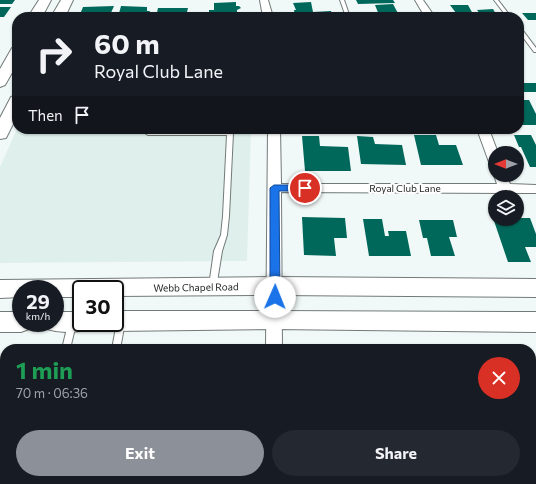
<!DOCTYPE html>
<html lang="en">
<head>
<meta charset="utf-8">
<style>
	:root { --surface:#171b24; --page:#242831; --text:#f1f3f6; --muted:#9ea1a6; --accent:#8c9099 }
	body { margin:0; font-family:Commissioner,sans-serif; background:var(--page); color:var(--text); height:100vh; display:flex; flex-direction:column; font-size:15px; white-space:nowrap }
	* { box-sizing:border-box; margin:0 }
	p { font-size:13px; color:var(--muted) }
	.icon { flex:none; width:22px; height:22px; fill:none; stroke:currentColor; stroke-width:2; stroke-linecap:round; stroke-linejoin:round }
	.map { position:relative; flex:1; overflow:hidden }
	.panel { position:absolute; left:0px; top:344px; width:536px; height:140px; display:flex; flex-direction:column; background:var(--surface); border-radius:16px 16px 0 0; box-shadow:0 1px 3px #0004 }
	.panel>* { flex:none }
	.guide { position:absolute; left:12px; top:12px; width:512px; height:122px; border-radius:16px; box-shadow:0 1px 3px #0004; background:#171b24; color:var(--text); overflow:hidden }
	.needle { width:26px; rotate:270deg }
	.fabs { position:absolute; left:488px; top:146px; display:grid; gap:8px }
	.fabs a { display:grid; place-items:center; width:36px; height:36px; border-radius:50%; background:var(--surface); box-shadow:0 1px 3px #0004; font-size:20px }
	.speed { position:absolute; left:12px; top:280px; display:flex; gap:8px; font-size:20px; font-weight:700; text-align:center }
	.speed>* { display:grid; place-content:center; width:52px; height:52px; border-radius:50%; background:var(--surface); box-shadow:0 1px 3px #0004; line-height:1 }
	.speed small { font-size:10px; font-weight:400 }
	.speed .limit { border:2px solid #111; border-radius:6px; background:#fff; color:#111 }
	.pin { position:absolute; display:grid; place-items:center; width:34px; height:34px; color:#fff; margin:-17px; border:2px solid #fff; border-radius:50%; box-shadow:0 1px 4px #0007 }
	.me { position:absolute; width:44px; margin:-22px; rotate:1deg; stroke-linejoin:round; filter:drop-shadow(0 0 3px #0008) }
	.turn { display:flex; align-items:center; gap:14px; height:84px; padding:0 16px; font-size:18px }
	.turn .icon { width:52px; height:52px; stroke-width:2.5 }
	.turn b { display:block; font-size:28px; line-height:34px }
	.then { display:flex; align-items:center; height:38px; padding:0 16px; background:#0003; gap:8px; font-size:15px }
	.round { display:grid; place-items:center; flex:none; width:42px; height:42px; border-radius:21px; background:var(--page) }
	.headline { display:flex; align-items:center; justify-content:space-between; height:68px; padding:0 16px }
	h1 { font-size:24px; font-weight:700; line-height:30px; color:#1e9e55 }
	.cta { display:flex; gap:8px; margin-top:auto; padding:8px 16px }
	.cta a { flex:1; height:46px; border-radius:24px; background:var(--accent); color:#fff; font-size:16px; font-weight:700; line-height:46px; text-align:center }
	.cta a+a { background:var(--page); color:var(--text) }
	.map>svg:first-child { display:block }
	.built { fill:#dff0ec }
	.building { fill:#00685b }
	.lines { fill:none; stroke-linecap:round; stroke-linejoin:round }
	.service-casing { stroke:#727a78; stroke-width:2 }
	.minor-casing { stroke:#727a78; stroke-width:2 }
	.secondary-casing { stroke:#727a78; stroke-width:2 }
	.service { fill:#fff; fill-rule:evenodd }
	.minor { fill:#fff; fill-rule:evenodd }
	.secondary { fill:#fff; fill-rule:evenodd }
	.route { fill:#1a73e8; stroke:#114b97 }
	.labels { text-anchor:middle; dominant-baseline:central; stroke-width:4; stroke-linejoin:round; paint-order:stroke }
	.street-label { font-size:10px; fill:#1e2120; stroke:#fff }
</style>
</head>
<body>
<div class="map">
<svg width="536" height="484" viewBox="0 0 536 484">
	<rect width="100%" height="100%" fill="#f1f9f8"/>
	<path class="built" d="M17,129H251L247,261L0,263V167Z"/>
	<g class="building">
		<path d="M0,0H15L12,4H0Z"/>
		<path d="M356,0H393L395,3L358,4Z"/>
		<path d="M236,2V6H239L241,8L237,10V16H228V14L224,15V16L209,17V10H214V3Z"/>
		<path d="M311,2L313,12L331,11L333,17H295L294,10H296L293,3Z"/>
		<path d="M393,4L400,17H368L367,15H379L375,5Z"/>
		<path d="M450,5H468L473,14H480L477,10L493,9L496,14H491L493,17H456L454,13H456Z"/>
		<path d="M114,6L110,15H101L100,17H79L83,7Z"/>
		<path d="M121,6L147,7V11H150L148,15L118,17Z"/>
		<path d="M0,7H11L4,17H0Z"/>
		<path d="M158,8H188L186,16H175V15H170L169,17H156Z"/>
		<path d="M522,13H536V20H528Z"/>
		<rect x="519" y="83" width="17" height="9"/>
		<path d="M519,100H529L536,114V125H521L519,120Z"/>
		<path d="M414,135H436L439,145H456L463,165H421Z"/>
		<path d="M514,135H531L536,145V167H530L521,147H519Z"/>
		<path d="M302,136H319L320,146L348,147L351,171H305Z"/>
		<path d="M357,136L373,137L375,144L402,145L406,165L361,164Z"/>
		<path d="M302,217L345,218L347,238H334L336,256L304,255Z"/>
		<path d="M493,218H530L536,234V247H525L531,262H508Z"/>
		<path d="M363,219H382L385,236H389L388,231H406L411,256H369Z"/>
		<path d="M419,220H453L457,237H449L455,256H431L427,238H423Z"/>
		<path d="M531,394L536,409V432H531Z"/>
		<path d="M0,402H5V479H12L11,484H0Z"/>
		<path d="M114,479H182V484H113Z"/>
	</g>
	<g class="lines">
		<g class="service-casing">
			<g id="service">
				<path d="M340,0H344L350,17H346Z"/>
				<path d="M494,0H498L511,17H507Z"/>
				<path d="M519,28H521L536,48V52H534L519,32Z"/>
				<path d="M146,129H152L151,131H230L233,133L229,216L227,235L222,251L216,288L213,289L210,288L209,286L214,251L221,235L223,216L227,135H148L145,133Z"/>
				<path d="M121,319L124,320L125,322L120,349H112L117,322L118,320Z"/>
				<path d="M72,321L75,322L76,324L70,349H62L68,324L69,322Z"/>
				<rect x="0" y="362" width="5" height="8"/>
				<path d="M57,479H67L64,484H54Z"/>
			</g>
		</g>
		<g class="minor-casing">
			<g id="minor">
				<path d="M260,0H268L273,17H263Z"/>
				<path d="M415,0H423L435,17H425Z"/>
				<path d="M268,129H280L281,184H497L494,175L495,173V175H506L510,184L536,185V193L281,192L282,349H266Z"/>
				<path d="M477,129H489L498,153H495V166L491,165L489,162Z"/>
				<path d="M531,471H536V484H390L387,479H531Z"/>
				<path d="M237,479H258L255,484H235Z"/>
			</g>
		</g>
		<g class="secondary-casing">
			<g id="secondary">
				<path d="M39,0H51L42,17H28Z"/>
				<path d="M61,0H73L65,17H51Z"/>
				<path d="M17,47V64L5,85L0,87V69L12,48Z"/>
				<path d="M17,95V116L6,138L0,139V118L11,97Z"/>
				<path d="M275,277L536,279V297L275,295L115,296V289H81V297H55V289H21V297L0,298V280Z"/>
				<path d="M115,311H274L536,312V332L274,329L115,331L107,328L105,323H115Z"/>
				<path d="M0,312H21V323H32L29,329L21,332H0Z"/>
				<path d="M55,312H81V323H92L89,329C76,333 60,333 47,329L44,323H55Z"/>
			</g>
		</g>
		<use href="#service" class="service"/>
		<use href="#minor" class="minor"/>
		<use href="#secondary" class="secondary"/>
	</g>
	<path class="route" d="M274,185H305L309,188L305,191H279L280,297L278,300H271L270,297V188Z"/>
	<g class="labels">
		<g class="street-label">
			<text x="405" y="188">Royal Club Lane</text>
			<text transform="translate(196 287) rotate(-1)">Webb Chapel Road</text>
		</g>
	</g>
</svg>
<div class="fabs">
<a><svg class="needle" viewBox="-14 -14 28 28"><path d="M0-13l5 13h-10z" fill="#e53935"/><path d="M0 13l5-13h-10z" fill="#9ea1a6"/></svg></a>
<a><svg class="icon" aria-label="layers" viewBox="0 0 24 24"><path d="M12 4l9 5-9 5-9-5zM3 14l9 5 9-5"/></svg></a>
</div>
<div class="speed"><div>29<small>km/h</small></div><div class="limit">30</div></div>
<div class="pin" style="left:305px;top:188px;background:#d93025"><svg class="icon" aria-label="arrive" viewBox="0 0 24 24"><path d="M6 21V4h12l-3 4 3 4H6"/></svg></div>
<svg class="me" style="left:275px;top:297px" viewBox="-20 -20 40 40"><circle r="19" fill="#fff"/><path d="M0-13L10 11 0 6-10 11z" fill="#1a73e8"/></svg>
<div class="guide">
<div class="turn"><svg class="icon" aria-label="right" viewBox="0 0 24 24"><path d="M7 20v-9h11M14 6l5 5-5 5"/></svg><div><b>60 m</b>Royal Club Lane</div></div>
<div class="then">Then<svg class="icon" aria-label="arrive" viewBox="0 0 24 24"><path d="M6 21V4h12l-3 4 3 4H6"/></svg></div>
</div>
<section class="panel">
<div class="headline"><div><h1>1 min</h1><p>70 m · 06:36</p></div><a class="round" style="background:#d93025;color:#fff"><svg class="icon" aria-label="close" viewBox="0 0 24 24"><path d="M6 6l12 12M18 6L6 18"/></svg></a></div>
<div class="cta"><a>Exit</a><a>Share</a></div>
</section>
</div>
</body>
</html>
